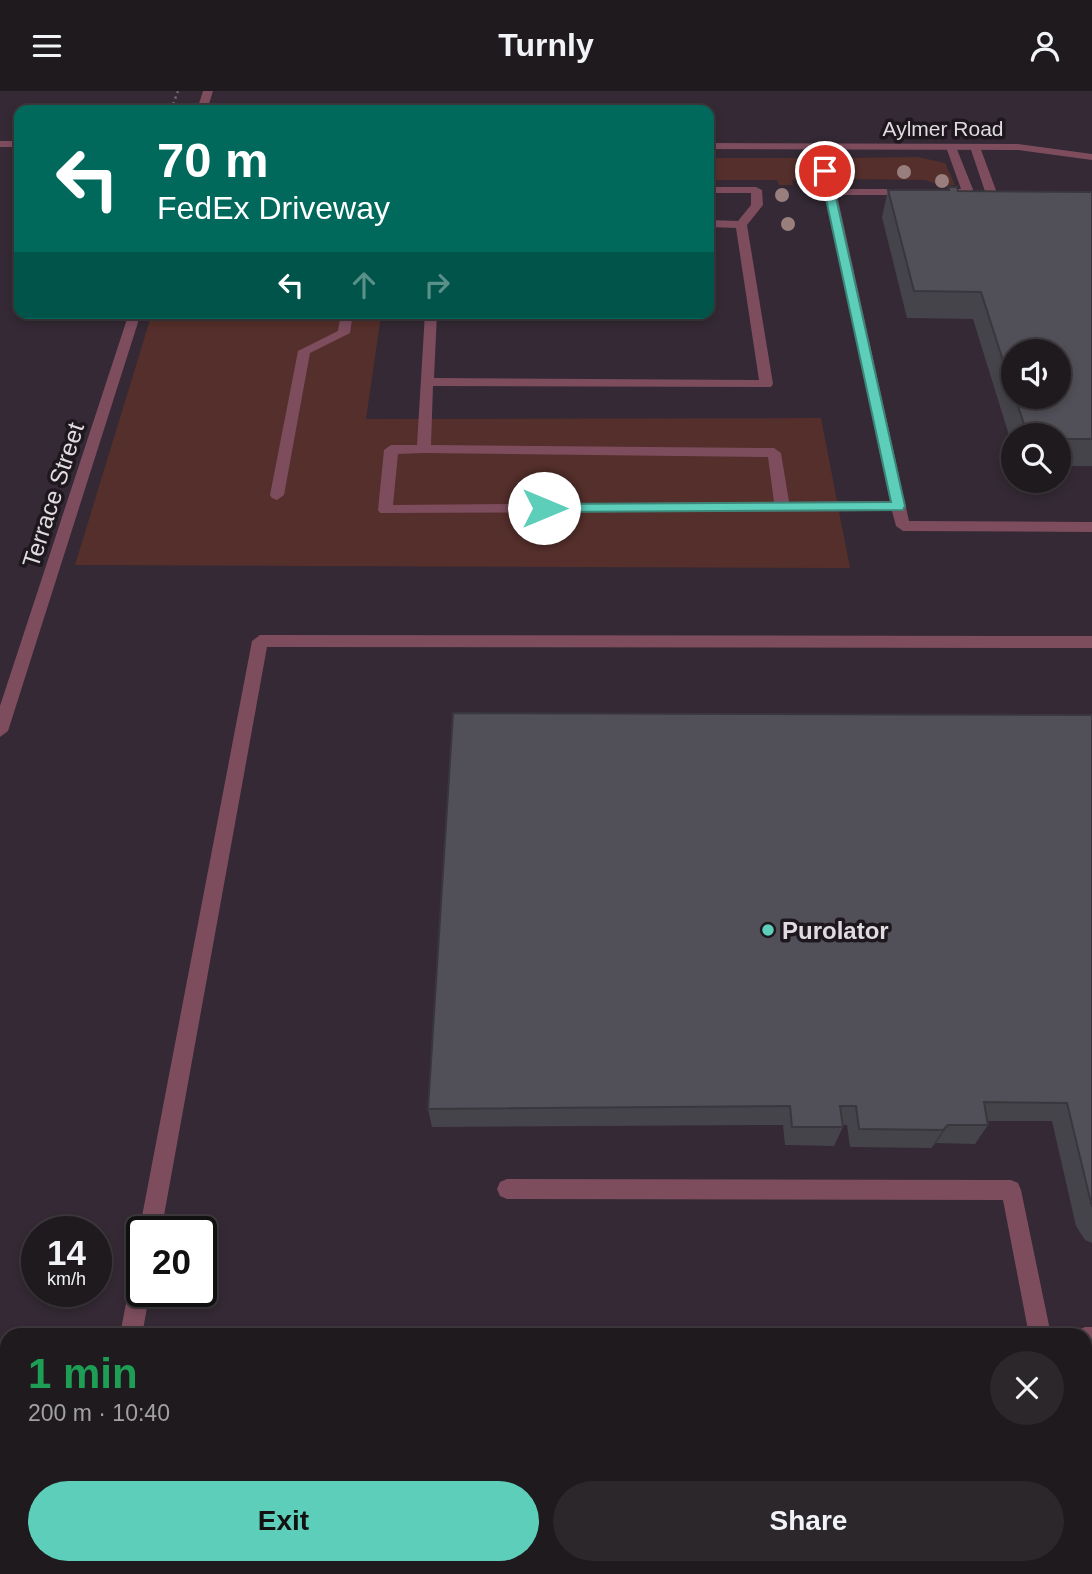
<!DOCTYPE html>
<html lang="en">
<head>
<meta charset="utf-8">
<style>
	:root { --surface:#1e1a1e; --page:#2b272b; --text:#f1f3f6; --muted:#a1a1a4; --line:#3c383c; --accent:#5cceba }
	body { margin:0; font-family:Helvetica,sans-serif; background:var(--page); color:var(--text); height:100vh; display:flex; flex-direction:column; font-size:26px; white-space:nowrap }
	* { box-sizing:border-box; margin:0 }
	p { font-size:23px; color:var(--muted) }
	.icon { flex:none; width:38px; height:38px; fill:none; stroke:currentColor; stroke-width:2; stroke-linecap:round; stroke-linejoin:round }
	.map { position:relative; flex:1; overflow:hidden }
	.panel { position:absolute; left:0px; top:1237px; width:1092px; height:247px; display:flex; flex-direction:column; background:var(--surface); border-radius:21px 21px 0 0; box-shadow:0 4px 10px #0003,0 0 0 2px var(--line) }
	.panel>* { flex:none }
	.banner { position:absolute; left:14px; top:14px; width:700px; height:214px; border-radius:14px; box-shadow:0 4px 10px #0003,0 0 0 2px var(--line); background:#00695c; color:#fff; overflow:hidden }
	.controls { position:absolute; left:1001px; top:248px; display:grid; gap:14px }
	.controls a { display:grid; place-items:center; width:70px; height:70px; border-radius:50%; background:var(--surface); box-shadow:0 4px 10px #0003,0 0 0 2px var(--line); font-size:35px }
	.speed { position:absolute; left:21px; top:1125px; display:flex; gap:14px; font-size:35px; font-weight:700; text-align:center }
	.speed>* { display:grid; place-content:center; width:91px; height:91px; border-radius:50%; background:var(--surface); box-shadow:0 4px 10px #0003,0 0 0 2px var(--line); line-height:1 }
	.speed small { font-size:18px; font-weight:400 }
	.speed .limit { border:4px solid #111; border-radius:10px; background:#fff; color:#111 }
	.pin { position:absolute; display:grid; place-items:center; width:60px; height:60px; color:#fff; margin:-30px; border:4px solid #fff; border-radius:50%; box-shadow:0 2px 7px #0007 }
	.me { position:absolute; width:77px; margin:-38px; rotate:90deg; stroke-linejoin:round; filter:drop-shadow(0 0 5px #0008) }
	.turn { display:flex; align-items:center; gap:24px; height:147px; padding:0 28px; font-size:32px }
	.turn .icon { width:91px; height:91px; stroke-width:2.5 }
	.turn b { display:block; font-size:49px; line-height:60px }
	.lanes { display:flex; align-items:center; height:66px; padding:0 28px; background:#0003; justify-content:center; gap:35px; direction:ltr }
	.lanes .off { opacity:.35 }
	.round { display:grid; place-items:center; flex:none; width:74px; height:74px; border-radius:37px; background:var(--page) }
	.summary { display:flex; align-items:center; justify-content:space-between; height:119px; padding:0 28px }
	h1 { font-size:42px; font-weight:600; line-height:52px; color:#1e9e55 }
	.action { display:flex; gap:14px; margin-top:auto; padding:14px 28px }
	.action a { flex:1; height:80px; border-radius:42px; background:var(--accent); color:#111; font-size:28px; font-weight:600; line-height:80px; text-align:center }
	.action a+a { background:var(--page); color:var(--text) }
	header { display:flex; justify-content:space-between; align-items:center; height:91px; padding:0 28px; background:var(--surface); font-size:32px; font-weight:600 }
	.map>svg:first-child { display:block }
	.built { fill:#342934; fill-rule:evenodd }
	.green { fill:#552f2b }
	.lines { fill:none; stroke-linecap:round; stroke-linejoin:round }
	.path { stroke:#6a656a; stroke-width:2.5; stroke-dasharray:2.5 3.5; stroke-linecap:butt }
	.lane { fill:#7d4d5e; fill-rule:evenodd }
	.street { fill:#7d4d5e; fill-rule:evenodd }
	.tree { fill:#987e7d }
	.wall { fill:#46444b; fill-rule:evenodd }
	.shaded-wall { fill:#39373d }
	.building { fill:#514f57; stroke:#39373d; stroke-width:2 }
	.route { fill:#5cceba; stroke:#3c8679; stroke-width:2 }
	.poi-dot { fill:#5cceba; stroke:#1e181e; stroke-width:2.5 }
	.labels { text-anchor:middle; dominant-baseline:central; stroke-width:7; stroke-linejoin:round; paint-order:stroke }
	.far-street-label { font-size:21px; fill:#dfdbdf; stroke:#1e181e }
	.street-label { font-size:24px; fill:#dfdbdf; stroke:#1e181e }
	.poi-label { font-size:24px; font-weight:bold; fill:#dfdbdf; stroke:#1e181e; text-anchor:start }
</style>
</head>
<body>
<header><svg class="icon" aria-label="menu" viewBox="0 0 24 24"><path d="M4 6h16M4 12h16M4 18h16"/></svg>Turnly<svg class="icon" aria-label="person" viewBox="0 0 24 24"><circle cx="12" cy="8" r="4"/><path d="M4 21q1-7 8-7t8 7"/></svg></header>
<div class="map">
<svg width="1092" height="1483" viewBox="0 0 1092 1483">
	<rect width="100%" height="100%" fill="#282228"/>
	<path class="built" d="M0,0H1092V1483H0ZM19,19H709V222H19ZM1013,261H1059V306H1013ZM1013,345H1059V390H1013ZM37,1141H96V1200H37ZM142,1141H201V1200H142ZM7,1244H1085V1477H7Z"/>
	<g class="green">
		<path d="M918,66L945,72L955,94L942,95L925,89L841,88L836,75L838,69L846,67Z"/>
		<path d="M709,67H800L810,79L805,87L792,89L793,94H779L777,89H709Z"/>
		<path d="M152,222L381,225L366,328L821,327L850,477L75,474Z"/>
	</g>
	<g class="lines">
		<path class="path" d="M171,19L178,0"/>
		<g class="lane">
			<path d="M820,52L825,55L835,98H910L916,101L910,104H837L909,430L1092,431V441L903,440L896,435L892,420L380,422L378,419L384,359L391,354H417L425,222H437L434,287L759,289L736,137L709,136V129L738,130L751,114V102H709V96H756L762,99L763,114L747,134L773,293L771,296L433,295L431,354L774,357L781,362L789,411L890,410L815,55ZM424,362L768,366L774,411L393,414L398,363Z"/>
			<path d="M951,53L956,56L974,101L972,103L945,104L939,101L945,98H961L946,56Z"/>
			<path d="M975,53L980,56L1004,121L1002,123L992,121L970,56Z"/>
			<path d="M341,222H353L350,242L310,262L284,404L277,409L272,407L270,404L298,260L338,240Z"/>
			<path d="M260,544L1092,545V557L267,556L161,1141H142V1147L139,1141L252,550Z"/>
			<path d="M507,1088L1011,1089L1018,1092L1021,1099L1051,1244H1029L1003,1109L507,1108L500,1105L497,1098L500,1091Z"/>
			<path d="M142,1175V1200H150L142,1244H120L131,1186L134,1178Z"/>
			<path d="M1085,1236H1092V1258H1085V1244H1075L1077,1239Z"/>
			<path d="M197,1477H221L220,1483H196Z"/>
			<path d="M323,1477H347L346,1483H322Z"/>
		</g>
		<g class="street">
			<path d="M203,0H213L207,19H197Z"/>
			<rect x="0" y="50" width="19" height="6"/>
			<path d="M709,52L1018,53L1092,63V69L1018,59L709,58Z"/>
			<path d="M129,222H141L8,640L0,646V615Z"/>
			<rect x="0" y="1384" width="7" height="24"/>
			<rect x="1085" y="1393" width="7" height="24"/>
		</g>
	</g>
	<g class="tree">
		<circle cx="904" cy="81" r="7"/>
		<circle cx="942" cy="90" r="7"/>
		<circle cx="782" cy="104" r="7"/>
		<circle cx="788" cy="133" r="7"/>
	</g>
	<g class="wall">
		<path d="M948,96L958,100L1092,101V375H1059V345H1013V357L973,228L907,227L882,126L888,99H948ZM1013,261L1059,306H1013Z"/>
		<path d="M1092,624V1152L1085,1149L1076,1135L1052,1030H987L988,1034L975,1053L936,1052L931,1057L850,1056L847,1034H842L843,1036L834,1055L785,1054L783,1034L432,1036L428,1018Z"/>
	</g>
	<path class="shaded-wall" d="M948,1034L936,1052L931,1057L943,1039Z"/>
	<g class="building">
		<path d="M948,96H957L958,100L1092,101V348H1059V345H1028L1015,306H1059V261H1013V301L981,201L914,200L888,99H949Z"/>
		<path d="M453,622L1092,624V1116L1067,1012L984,1011L988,1034H948L943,1039L859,1038L856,1015H840L843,1036H792L790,1015L428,1018Z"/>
	</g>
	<path class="route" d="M825,77L830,80L905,415L903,419L539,421L537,417L544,413L891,411L820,80Z"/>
	<circle class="poi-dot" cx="768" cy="839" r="7"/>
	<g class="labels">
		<g class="far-street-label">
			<text x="943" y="37">Aylmer Road</text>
		</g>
		<g class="street-label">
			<text transform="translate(53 404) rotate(-72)">Terrace Street</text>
		</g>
		<g class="poi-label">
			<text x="782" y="839">Purolator</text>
		</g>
	</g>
</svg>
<div class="controls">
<a><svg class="icon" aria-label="sound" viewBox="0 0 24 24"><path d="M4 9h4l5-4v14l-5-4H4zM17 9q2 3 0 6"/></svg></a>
<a><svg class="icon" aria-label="search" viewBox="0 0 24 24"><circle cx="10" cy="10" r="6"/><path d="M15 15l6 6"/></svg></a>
</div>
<div class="speed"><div>14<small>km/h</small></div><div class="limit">20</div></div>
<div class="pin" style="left:825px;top:80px;background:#d93025"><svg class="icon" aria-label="arrive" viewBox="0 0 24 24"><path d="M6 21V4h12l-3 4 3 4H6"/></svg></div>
<svg class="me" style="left:544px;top:417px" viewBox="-20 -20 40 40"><circle r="19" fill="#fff"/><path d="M0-13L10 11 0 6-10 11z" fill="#5cceba"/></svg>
<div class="banner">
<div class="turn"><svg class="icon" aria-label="left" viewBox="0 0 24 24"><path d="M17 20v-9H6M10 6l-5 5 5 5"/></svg><div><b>70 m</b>FedEx Driveway</div></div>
<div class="lanes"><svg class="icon" aria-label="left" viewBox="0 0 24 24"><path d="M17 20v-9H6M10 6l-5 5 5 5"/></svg><svg class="icon off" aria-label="ahead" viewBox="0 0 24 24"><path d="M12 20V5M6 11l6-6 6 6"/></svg><svg class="icon off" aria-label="right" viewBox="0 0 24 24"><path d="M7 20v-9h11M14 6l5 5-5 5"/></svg></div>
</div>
<section class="panel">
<div class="summary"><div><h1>1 min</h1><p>200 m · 10:40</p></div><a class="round"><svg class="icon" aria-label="close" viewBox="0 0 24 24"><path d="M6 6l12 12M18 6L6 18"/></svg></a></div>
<div class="action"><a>Exit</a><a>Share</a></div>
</section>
</div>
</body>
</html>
